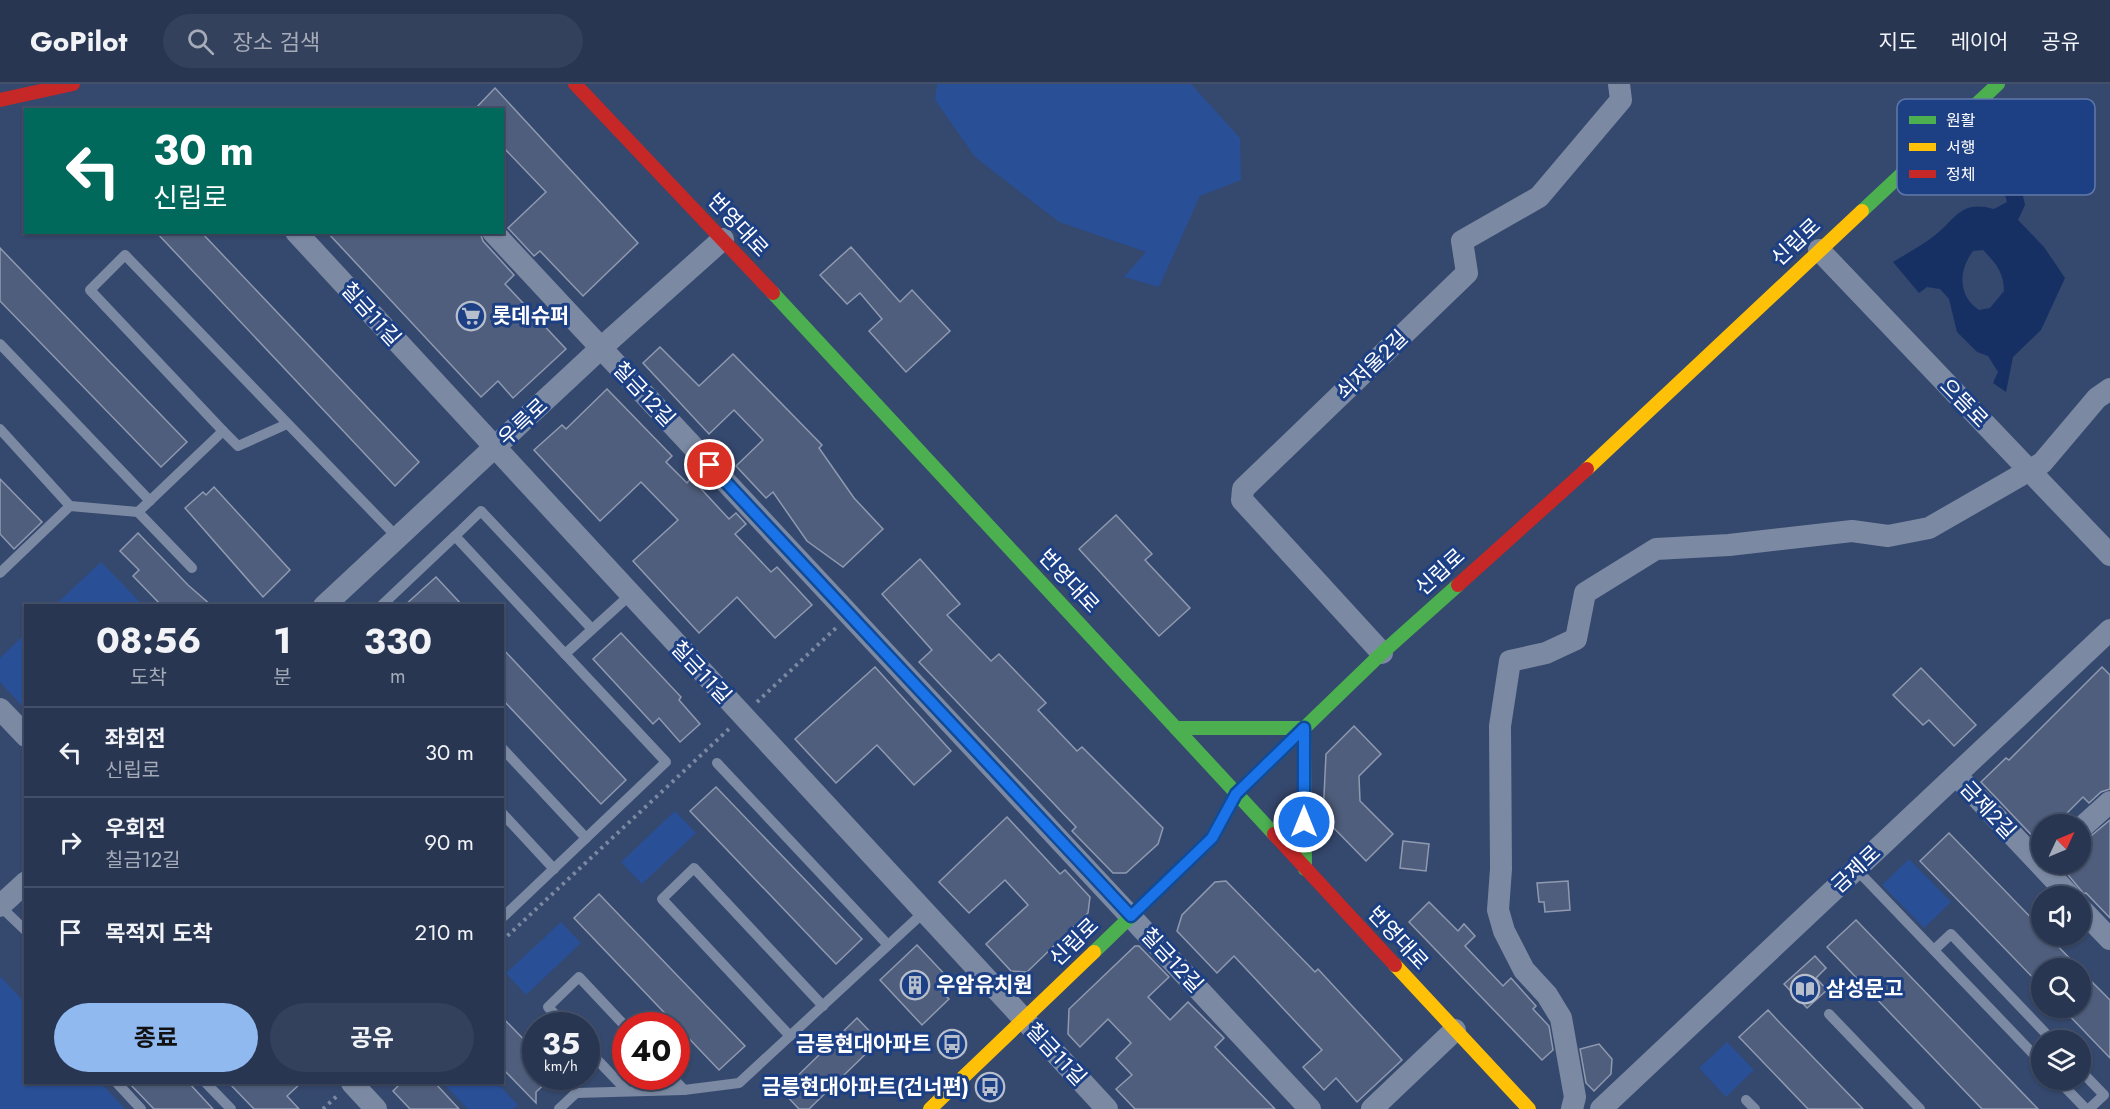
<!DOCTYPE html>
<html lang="ko">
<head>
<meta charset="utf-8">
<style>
	:root { --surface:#283652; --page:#34415c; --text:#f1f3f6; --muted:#a5abb8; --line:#445069; --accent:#90b9f0 }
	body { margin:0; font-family:Jost,"Noto Sans KR",sans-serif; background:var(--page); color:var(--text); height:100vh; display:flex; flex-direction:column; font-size:22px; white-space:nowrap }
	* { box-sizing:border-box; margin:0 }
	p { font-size:20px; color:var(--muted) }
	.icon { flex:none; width:33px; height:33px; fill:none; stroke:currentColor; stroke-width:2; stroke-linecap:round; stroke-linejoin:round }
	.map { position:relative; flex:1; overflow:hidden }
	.panel { position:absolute; left:24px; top:520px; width:480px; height:480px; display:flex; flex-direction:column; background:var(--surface); border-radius:0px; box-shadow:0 2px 4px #0004,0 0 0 2px var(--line) }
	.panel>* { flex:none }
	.guide { position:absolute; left:24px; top:24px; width:480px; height:126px; border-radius:0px; box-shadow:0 2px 4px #0004,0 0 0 2px var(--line); background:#00695c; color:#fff; overflow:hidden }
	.needle { width:39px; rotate:46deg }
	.tools { position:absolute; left:2031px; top:730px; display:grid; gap:12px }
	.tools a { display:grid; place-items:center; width:60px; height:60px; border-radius:50%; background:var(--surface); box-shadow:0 2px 4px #0004,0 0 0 2px var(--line); font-size:30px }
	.speed { position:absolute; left:522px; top:928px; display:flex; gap:12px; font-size:30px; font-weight:700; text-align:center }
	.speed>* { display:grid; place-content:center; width:78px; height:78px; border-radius:50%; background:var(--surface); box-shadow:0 2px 4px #0004,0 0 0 2px var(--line); line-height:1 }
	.speed small { font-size:15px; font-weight:400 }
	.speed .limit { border:9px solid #d22; background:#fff; color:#111 }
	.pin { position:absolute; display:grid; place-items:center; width:51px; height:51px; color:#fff; margin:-26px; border:3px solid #fff; border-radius:50%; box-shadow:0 2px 6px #0007 }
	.me { position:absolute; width:66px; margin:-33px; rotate:0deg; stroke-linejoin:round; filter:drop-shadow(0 0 4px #0008) }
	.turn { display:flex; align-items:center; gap:21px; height:126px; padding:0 30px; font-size:27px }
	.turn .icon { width:78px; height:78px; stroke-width:2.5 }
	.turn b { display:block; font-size:42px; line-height:51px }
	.eta { display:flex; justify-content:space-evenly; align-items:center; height:102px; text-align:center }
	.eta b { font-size:36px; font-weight:700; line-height:42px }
	.action { display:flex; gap:12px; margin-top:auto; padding:12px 30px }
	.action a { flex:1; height:69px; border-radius:36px; background:var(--accent); color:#111; font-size:24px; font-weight:700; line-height:69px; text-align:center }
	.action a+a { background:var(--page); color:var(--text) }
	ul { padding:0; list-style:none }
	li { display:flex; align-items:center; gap:18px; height:90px; padding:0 30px; border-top:2px solid var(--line) }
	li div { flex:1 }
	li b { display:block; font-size:22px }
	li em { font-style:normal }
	header { display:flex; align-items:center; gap:36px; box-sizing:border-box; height:84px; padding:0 30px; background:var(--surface); border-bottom:2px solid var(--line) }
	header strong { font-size:28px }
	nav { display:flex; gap:33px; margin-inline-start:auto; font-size:21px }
	.search { width:420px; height:54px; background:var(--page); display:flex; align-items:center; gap:15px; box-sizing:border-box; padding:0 21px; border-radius:33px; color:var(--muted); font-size:22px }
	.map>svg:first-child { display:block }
	.green { fill:#294f97 }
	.water { fill:#173064; fill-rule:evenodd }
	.building { fill:#4f5e7c; stroke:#8f9ab1; stroke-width:1.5 }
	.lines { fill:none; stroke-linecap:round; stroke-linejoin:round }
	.path { stroke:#7b89a3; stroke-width:4; stroke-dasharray:3 4.5; stroke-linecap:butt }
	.lane { stroke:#7b89a3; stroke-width:10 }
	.street { stroke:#7b89a3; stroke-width:22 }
	.fast { stroke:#4caf50; stroke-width:14 }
	.slow { stroke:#ffc107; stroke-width:14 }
	.jam { stroke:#c62828; stroke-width:14 }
	.route-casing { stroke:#114b97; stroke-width:15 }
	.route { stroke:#1a73e8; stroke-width:10 }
	.labels { text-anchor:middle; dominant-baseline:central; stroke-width:6; stroke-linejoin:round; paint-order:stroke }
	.street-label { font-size:21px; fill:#fff; stroke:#1d4085 }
	.poi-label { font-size:21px; font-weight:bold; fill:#fff; stroke:#1d4085; text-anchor:start }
	.key { fill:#1d4085; stroke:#6179aa; stroke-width:1.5 }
	.key-label { font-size:16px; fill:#fff }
</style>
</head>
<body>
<header>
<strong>GoPilot</strong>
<div class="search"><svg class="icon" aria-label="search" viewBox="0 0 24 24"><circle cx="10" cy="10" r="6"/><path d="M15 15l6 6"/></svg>장소 검색</div>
<nav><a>지도</a><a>레이어</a><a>공유</a></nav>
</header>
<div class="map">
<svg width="2110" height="1025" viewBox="0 0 2110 1025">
	<rect width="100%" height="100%" fill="#35486d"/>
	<g class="green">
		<path d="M937,0H1191L1240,54L1241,96L1200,112L1159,203L1124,193L1146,168L1059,138L975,73L935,16Z"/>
		<path d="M101,478L144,522H54Z"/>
		<path d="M25,550V625L0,598V574Z"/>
		<path d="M675,727L696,749L642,800L621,778Z"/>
		<path d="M1909,775L1951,818L1924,844L1882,801Z"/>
		<path d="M561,838L581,859L526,911L506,889Z"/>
		<path d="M0,892L25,919L26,999H101L125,1025H0Z"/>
		<path d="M1727,958L1754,986L1726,1013L1699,984Z"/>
		<path d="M443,999H497L518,1021L513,1025H468Z"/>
	</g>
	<path class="water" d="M2023,29L2021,61L2034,77L2021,103L2025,121L2018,136L2044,163L2065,194L2041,246L2013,273L2006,308L1993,299L1998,288L1988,272L1977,268L1957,248L1949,215L1940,205L1927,203L1919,209L1893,178C1906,170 1921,162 1934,152C1955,136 1960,115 1994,125L2007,118L2003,103L1965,84L1977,73L2007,78L2010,40ZM1983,166C1996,179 2004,189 2004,207L1990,224L1979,226C1958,212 1958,187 1973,167Z"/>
	<g class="building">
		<path d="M495,4L638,159L583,212L540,167L534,172L508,144L546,108L502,62V26H474Z"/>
		<path d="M156,148H201L419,378L395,402Z"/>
		<path d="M327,148H480L483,157L514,191L505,200L566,265L513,314L498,297L481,313Z"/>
		<path d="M851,163L900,218L912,206L950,247L906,288L869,247L882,235L860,209L847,220L820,191Z"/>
		<path d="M0,164L187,358L161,383L0,217Z"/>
		<path d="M660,263L699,302L733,270L822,361L819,364L854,414L883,445L843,483L807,457L773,408L766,414L736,382L763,356L734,326L709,350L643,279Z"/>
		<path d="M607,305L672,372L666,378L687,399L691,394L729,435L736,429L746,440L735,450L771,488L777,483L812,521L775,554L737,513L699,549L633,477L678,436L641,398L600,437L534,366L562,341L566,345Z"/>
		<path d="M0,395L42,438L14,465L0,450Z"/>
		<path d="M214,403L290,486L263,513L185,424L203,408L206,411Z"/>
		<path d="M1116,431L1152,470L1145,476L1190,524L1159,552L1079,465Z"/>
		<path d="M138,449L188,501L212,522H162L133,492L139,486L120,467Z"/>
		<path d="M920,475L960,520L947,531L991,577L999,570L1046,619L1038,626L1077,667L1082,663L1163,744L1158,760L1126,789H1113L1072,747L1076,743L919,578L932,566L882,510Z"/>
		<path d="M436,493L463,522H404Z"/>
		<path d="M621,549L681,613L679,616L700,640L680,658L659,634L653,640L593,575Z"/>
		<path d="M502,564L626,696L601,720L502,615Z"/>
		<path d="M875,583L951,667L914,701L877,661L836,699L795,655Z"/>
		<path d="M2102,583L2110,591V705L2101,708L2089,719L2083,713L2062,734L2067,741H2042V762L1981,698L2006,674L2009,676Z"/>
		<path d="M1921,584L1976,641L1954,662L1929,636L1923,641L1893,611Z"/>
		<path d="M1354,642L1381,670L1359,692L1360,717L1393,750L1366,777L1323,733L1326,670Z"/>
		<path d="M716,703L862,855L836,880L690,727Z"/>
		<path d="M1007,733L1060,790L1065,786L1090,813L1088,829L1027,888L1011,887L986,860L1028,821L1005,796L969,829L939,798Z"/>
		<path d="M2110,736V834L2086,809L2084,810L2064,786V780H2080V761Z"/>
		<path d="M1949,749L2042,845V852H2048L2080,885H2042V903L1920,777Z"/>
		<path d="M1403,757L1429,760L1426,787L1400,784Z"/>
		<path d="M1226,797L1315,888L1318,885L1402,976L1357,1018L1336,994L1324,1006L1303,983L1322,966L1234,872L1217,889L1177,847L1182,831L1215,798Z"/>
		<path d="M1568,797L1570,826L1545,828L1544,818H1539L1537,799Z"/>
		<path d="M599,810L745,962L719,986L574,834Z"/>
		<path d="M1429,818L1458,847L1464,840L1475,852L1465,862L1503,902L1511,894L1536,922L1533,925L1549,942L1553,966L1542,976L1409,838Z"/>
		<path d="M1856,836L2038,1025H1982L1827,863Z"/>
		<path d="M917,861L950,896L940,906L949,915L922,941L880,896Z"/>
		<path d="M1135,862H1139L1169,893L1148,913L1170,936L1188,918L1224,954L1215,963L1275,1025H1135L1116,1005L1132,991L1116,974L1131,959L1108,935L1080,963L1068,950L1069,925Z"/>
		<path d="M1815,872L1826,884L1816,894L1827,906L1807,924L1784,900Z"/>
		<path d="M2080,886L2110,916V974L2062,924H2080Z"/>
		<path d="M1768,926L1780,939L1863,1025H1808L1739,953Z"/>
		<path d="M502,933L536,968V993H552L536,1008V1019L502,984Z"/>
		<path d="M857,934L879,957L809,1025H799L782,1007Z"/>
		<path d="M1599,960L1612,975L1611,990L1594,1007L1586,999L1580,965Z"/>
		<path d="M129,999H189L213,1025H154Z"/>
		<path d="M229,999H301L287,1012L299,1025H254Z"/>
		<path d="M401,999H435L459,1025H410L393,1007Z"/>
	</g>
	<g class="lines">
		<g class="path">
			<path d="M757,618L837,543"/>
			<path d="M502,857L730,644"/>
			<path d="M323,1025L338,1011"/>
		</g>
		<g class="lane">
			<path d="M0,260L150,417"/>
			<path d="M0,345L70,422"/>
			<path d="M223,347L238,362L287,340"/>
			<path d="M138,428L192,484"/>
			<path d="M455,452L481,427L592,545"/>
			<path d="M0,489L70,422L138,428L223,347L90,206L125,171L398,454"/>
			<path d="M381,522L455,452L565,570"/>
			<path d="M502,664L586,754"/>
			<path d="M717,679L888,861"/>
			<path d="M502,729L554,785"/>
			<path d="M1856,785L2042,979"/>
			<path d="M0,822L26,847"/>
			<path d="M502,834L666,678L565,570L630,511"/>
			<path d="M1934,866L1951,850L2053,957"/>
			<path d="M1829,930L1920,1025"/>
			<path d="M566,942L548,923L579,893L626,943"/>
			<path d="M790,952L662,815L694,784L823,922"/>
			<path d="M586,964L626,1006"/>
			<path d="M2080,986L2104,1011L2089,1025"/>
			<path d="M672,993L684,1006"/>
			<path d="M2058,996L2086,1025"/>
			<path d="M117,999L141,1025"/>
			<path d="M206,999L231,1025"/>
			<path d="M1746,1016L1755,1025"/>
			<path d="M559,1025L576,1009L684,1006L739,999L924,828"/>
		</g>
		<g class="street">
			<path d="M296,148L1107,1025"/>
			<path d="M493,148L1310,1025"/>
			<path d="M1819,166L2110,471"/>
			<path d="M324,522L601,264L723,155"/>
			<path d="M1382,569L1242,416L1243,405L1467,189L1462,157L1539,113L1621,16L1619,0"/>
			<path d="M0,625L26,652"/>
			<path d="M1956,691L2071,813"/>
			<path d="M2080,745L2110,718"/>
			<path d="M0,822L26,798"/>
			<path d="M2080,824L2110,855"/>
			<path d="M352,999L376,1025"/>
			<path d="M1372,1025L1455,946"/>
			<path d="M1572,1025L1575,1013L1561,934L1547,911L1524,886L1504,847L1498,826L1501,785L1500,642L1510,577L1546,569L1576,555L1585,509L1656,465L1729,461L1852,447L1888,452L1929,444L2042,379L2097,314L2110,305"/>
			<path d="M1601,1025L2110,546"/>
		</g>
		<g class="fast">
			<path d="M1862,127L1998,0"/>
			<path d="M773,209L1274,750"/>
			<path d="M1176,644H1304"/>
			<path d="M1304,644L1305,785"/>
			<path d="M1094,868L1212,754L1236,710L1382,569L1458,501"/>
		</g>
		<g class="slow">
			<path d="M1587,385L1862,127"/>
			<path d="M1395,881L1529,1025"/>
			<path d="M930,1025L1094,868"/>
		</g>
		<g class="jam">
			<path d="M575,0L773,209"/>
			<path d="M0,16L73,0"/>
			<path d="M1458,501L1587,385"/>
			<path d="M1274,750L1395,881"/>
		</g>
	</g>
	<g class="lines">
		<g class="route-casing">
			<path id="route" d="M710,381L1131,832L1212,754L1236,710L1304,644V738"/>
		</g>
		<use href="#route" class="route"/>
	</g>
	<defs>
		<g id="supermarket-ring" transform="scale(1.5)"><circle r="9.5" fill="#1d4085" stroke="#b8bfcc" stroke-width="1.5"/><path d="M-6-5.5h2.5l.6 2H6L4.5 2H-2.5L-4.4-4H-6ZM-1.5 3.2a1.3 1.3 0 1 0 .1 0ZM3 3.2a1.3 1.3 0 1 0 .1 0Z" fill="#b8bfcc"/></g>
		<g id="building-ring" transform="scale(1.5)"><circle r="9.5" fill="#1d4085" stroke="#b8bfcc" stroke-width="1.5"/><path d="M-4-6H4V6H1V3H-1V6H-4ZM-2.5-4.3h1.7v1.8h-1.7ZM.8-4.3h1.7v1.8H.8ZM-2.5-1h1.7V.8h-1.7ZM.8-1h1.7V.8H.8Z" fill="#b8bfcc"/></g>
		<g id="library-ring" transform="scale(1.5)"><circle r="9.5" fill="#1d4085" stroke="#b8bfcc" stroke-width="1.5"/><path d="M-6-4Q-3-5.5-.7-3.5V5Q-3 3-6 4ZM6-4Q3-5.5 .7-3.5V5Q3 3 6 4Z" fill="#b8bfcc"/></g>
		<g id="bus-ring" transform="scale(1.5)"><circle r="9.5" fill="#1d4085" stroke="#b8bfcc" stroke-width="1.5"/><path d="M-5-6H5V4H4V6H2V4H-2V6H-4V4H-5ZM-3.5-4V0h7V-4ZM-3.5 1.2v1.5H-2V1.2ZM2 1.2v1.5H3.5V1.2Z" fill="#b8bfcc"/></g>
	</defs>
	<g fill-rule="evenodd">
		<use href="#supermarket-ring" x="471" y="232"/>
		<use href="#building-ring" x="915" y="901"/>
		<use href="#library-ring" x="1805" y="905"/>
		<use href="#bus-ring" x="952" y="960"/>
		<use href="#bus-ring" x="990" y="1003"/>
	</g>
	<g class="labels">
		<g class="street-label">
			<text transform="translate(738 141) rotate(47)">번영대로</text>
			<text transform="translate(1796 158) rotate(-43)">신립로</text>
			<text transform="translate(371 230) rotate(48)">칠금11길</text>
			<text transform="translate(1372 281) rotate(-44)">쇠저울2길</text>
			<text transform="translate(644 310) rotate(47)">칠금12길</text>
			<text transform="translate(1964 319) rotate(46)">으뜸로</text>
			<text transform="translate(523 338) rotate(-43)">우륵로</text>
			<text transform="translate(1440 488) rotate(-42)">신립로</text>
			<text transform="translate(1069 497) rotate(47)">번영대로</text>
			<text transform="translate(701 588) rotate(47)">칠금11길</text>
			<text transform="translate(1988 726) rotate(47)">금제2길</text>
			<text transform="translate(1856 785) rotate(-43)">금제로</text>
			<text transform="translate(1398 854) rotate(47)">번영대로</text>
			<text transform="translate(1074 858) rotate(-44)">신립로</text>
			<text transform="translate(1172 876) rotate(47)">칠금12길</text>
			<text transform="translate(1056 970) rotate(47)">칠금11길</text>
		</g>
		<g class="poi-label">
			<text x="492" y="232">롯데슈퍼</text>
			<text x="936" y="901">우암유치원</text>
			<text x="1826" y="905">삼성문고</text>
			<text x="931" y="960" text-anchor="end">금릉현대아파트</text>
			<text x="969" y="1003" text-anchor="end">금릉현대아파트(건너편)</text>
		</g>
	</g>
	<rect x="1897" y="15" width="198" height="96" rx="9" class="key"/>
	<rect x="1909" y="32" width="27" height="8" fill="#4caf50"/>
	<rect x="1909" y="59" width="27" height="8" fill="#ffc107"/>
	<rect x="1909" y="86" width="27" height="8" fill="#c62828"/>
	<g class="key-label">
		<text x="1946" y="42">원활</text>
		<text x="1946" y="69">서행</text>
		<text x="1946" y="96">정체</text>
	</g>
</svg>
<div class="tools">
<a><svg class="needle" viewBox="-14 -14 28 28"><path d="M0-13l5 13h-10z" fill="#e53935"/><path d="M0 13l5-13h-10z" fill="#a5abb8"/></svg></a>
<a><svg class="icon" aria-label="sound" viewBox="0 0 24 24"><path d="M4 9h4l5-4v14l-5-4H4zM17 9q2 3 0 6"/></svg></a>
<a><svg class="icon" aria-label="search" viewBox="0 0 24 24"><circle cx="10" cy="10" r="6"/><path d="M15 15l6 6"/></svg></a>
<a><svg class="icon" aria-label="layers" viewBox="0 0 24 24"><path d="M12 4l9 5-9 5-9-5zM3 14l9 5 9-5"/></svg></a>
</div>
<div class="speed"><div>35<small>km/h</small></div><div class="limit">40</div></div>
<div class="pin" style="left:710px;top:381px;background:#d93025"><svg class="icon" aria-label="arrive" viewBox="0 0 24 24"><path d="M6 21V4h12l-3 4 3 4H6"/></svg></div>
<svg class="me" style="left:1304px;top:738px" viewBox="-20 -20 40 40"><circle r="17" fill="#1a73e8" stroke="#fff" stroke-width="3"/><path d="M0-11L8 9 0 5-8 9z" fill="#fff"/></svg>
<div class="guide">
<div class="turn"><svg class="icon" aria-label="left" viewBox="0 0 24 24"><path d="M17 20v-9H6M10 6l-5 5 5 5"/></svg><div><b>30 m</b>신립로</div></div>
</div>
<section class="panel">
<div class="eta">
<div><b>08:56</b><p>도착</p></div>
<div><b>1</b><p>분</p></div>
<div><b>330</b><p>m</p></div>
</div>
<ul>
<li><svg class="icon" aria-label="left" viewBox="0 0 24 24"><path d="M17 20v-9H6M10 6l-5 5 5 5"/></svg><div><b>좌회전</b><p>신립로</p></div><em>30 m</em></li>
<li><svg class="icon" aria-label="right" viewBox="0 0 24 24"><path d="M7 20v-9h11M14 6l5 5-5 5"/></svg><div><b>우회전</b><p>칠금12길</p></div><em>90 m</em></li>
<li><svg class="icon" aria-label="arrive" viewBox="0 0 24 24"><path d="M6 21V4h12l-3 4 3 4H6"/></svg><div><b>목적지 도착</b></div><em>210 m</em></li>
</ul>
<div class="action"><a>종료</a><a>공유</a></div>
</section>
</div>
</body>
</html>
